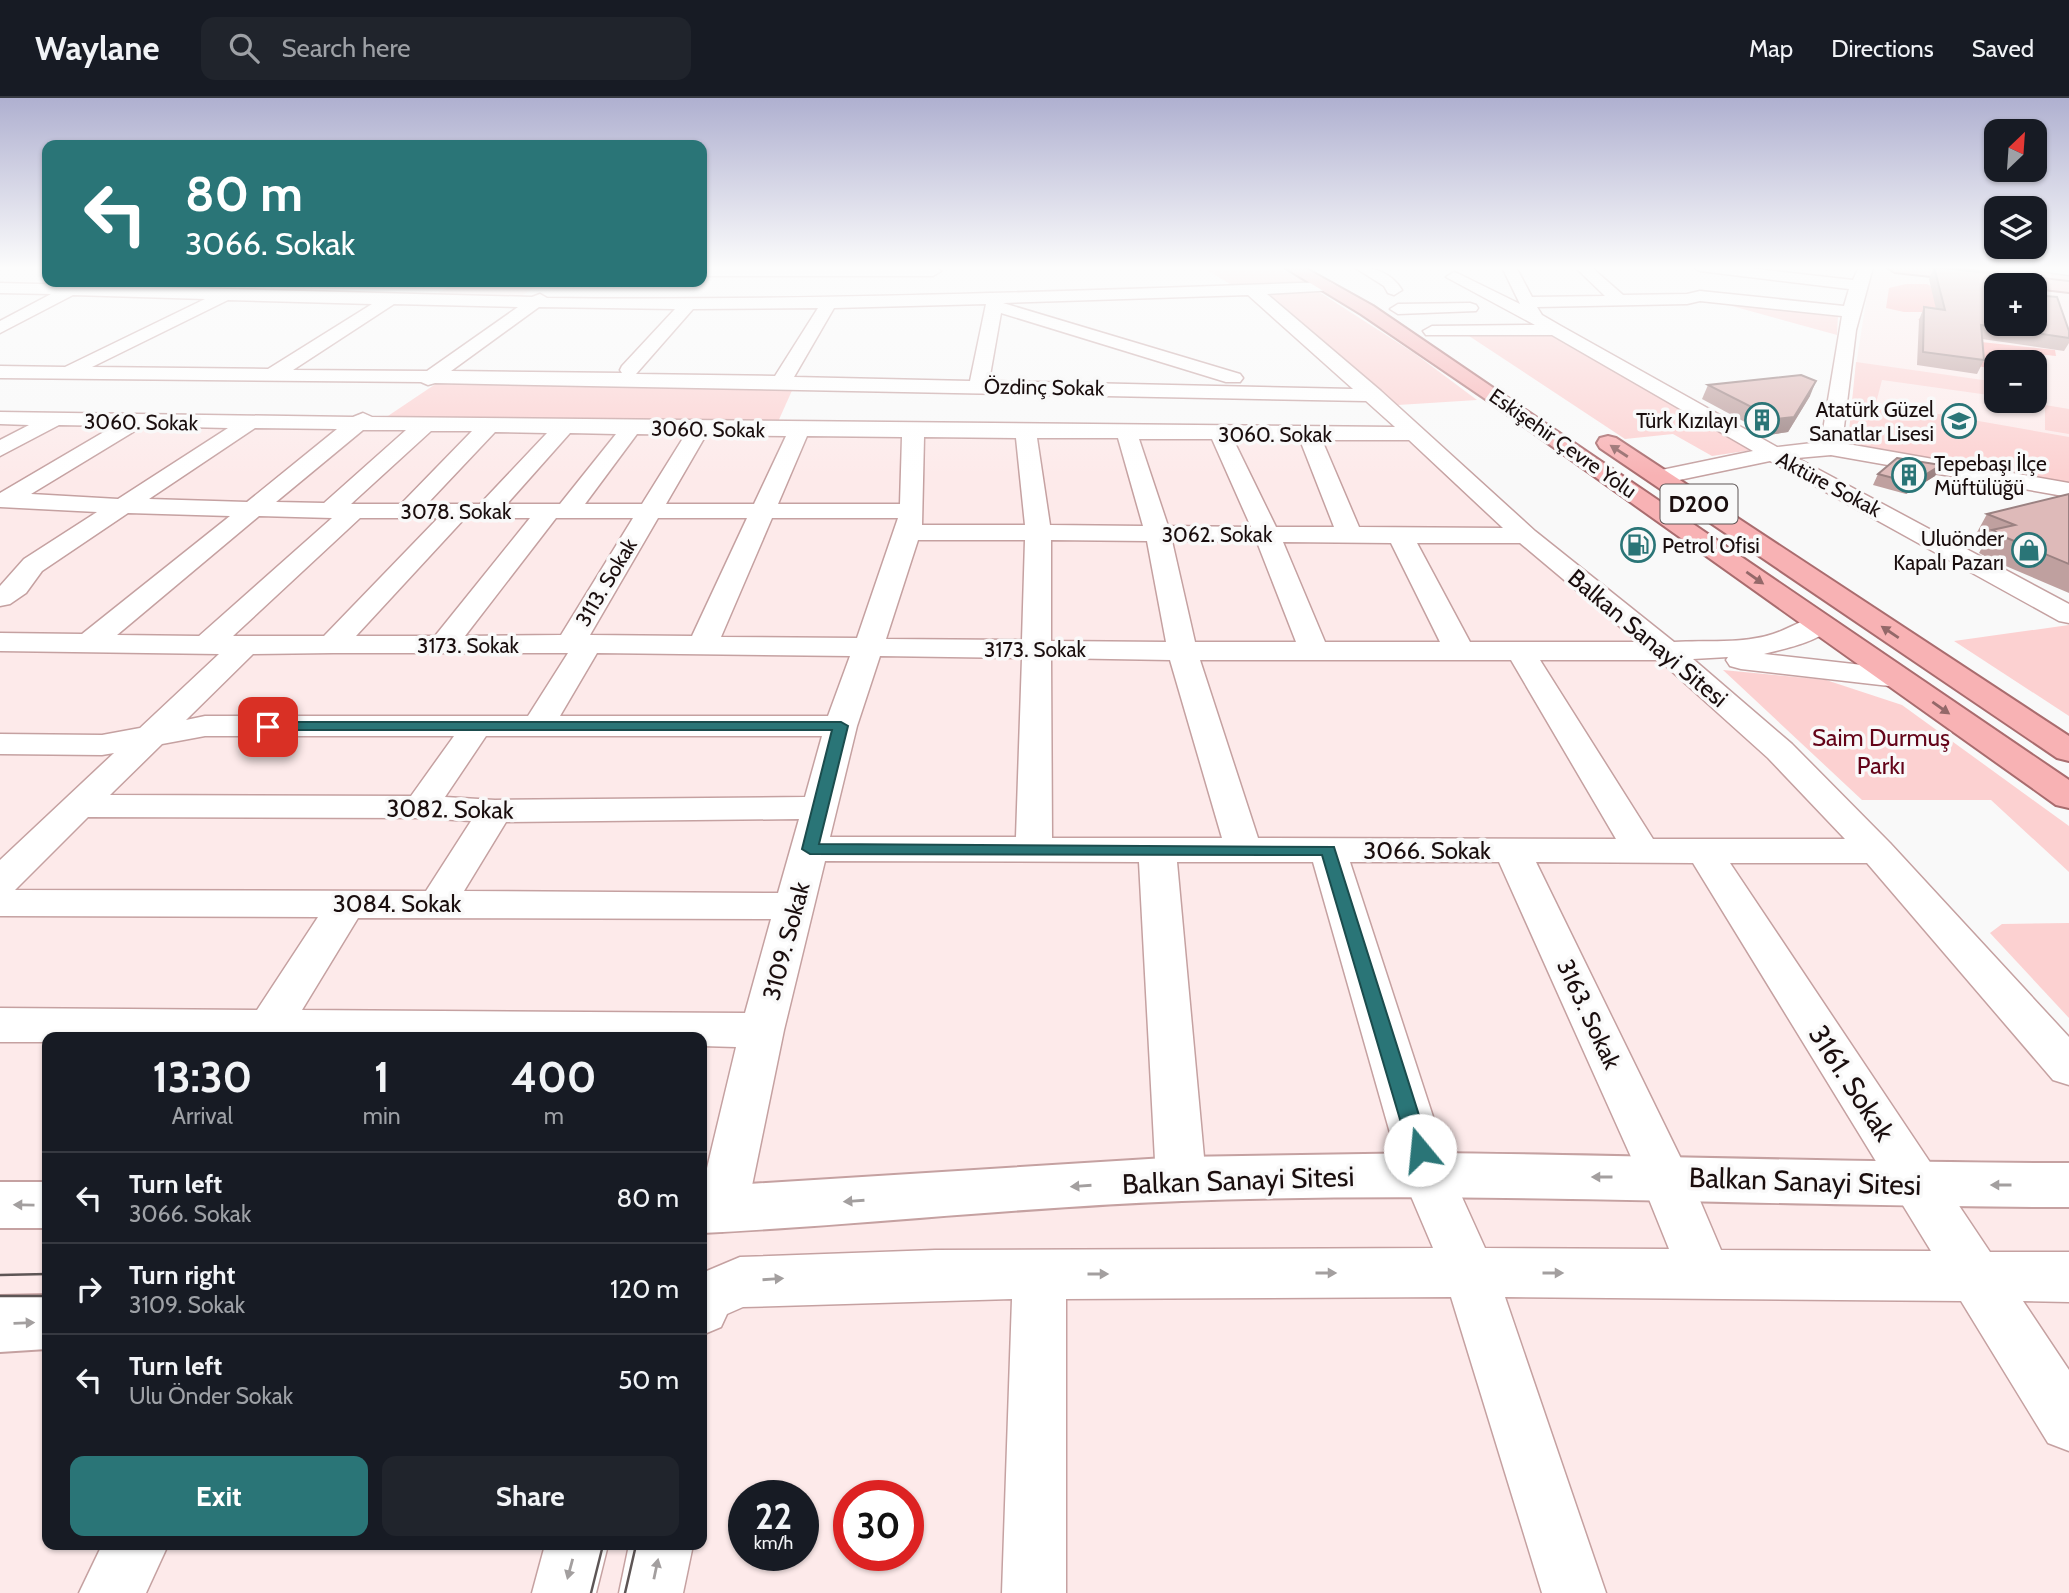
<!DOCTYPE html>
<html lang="en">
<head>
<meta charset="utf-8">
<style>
	:root { --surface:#171b24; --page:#20242c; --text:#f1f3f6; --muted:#9ea1a6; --line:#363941; --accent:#2a7577 }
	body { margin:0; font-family:Cabin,sans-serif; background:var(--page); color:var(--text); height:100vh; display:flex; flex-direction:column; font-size:26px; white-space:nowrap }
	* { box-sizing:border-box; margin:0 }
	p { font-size:23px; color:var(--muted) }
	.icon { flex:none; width:38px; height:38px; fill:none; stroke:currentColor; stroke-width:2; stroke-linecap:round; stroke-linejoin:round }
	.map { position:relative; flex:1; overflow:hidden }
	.drawer { position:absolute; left:42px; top:934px; width:665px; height:518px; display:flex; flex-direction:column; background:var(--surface); border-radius:14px; box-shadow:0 2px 5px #0004 }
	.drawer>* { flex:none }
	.guide { position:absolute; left:42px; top:42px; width:665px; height:147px; border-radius:14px; box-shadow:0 2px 5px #0004; background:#2a7577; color:#fff; overflow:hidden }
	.needle { width:46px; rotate:25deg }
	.fabs { position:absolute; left:1984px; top:21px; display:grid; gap:14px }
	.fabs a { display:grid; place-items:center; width:63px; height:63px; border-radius:14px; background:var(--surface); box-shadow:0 2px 5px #0004; font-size:35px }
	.speed { position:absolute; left:728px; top:1382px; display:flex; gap:14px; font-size:35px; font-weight:700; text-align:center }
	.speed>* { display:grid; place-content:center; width:91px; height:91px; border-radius:50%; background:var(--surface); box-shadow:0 2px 5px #0004; line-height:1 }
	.speed small { font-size:18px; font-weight:400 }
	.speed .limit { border:10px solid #d22; background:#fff; color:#111 }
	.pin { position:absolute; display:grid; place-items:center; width:60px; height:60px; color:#fff; margin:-30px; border-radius:14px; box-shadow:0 4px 10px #0006 }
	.me { position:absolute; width:77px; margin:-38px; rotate:343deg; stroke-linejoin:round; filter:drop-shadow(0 0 5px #0008) }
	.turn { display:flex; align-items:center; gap:24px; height:147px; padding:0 28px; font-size:32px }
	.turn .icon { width:91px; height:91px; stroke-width:2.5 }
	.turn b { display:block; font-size:49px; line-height:60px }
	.eta { display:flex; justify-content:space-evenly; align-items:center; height:119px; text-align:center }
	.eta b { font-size:42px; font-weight:800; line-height:49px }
	.cta { display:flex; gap:14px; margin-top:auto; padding:14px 28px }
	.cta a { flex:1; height:80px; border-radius:14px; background:var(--accent); color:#fff; font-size:28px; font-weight:800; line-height:80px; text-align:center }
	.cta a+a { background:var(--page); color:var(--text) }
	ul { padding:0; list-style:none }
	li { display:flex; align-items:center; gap:21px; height:91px; padding:0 28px; border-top:2px solid var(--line) }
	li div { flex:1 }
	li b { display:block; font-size:26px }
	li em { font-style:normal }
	header { display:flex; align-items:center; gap:42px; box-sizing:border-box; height:98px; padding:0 35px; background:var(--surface); border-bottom:2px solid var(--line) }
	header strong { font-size:33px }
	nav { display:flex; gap:38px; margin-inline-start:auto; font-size:24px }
	.search { width:490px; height:63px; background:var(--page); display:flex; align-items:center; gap:18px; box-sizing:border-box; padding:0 24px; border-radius:14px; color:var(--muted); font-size:26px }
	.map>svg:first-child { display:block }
	.built { fill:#fdeaea; fill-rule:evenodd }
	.green { fill:#fcd1d1 }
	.forest { fill:#feaeaf }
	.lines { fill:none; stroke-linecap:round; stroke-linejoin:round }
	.minor-casing { stroke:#c5a1a1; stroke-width:3 }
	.tertiary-casing { stroke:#c5a1a1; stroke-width:4 }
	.primary-casing { stroke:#a96c6e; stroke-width:4 }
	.trunk-casing { stroke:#a96c6e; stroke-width:4 }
	.minor { fill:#fff; fill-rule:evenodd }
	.tertiary { fill:#fff; fill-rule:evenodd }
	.primary { fill:#fac5c7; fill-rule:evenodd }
	.trunk { fill:#f8b2b4; fill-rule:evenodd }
	.tram { stroke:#5d5555; stroke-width:2.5 }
	.wall { fill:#bfa09f }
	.shaded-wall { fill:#9b8282 }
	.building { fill:#debab9; stroke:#9b8282; stroke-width:2 }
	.oneway { fill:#946869 }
	.oneway2 { fill:#a39f9f }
	.route { fill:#2a7577; stroke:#1b4c4d; stroke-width:2 }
	.labels { text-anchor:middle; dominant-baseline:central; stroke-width:7; stroke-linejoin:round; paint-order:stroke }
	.far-street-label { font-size:21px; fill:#1a0e0e; stroke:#f9f9f9 }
	.far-poi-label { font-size:21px; fill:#1a0e0e; stroke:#f9f9f9; text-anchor:end }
	.shield { fill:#f9f9f9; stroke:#5d5454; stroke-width:2 }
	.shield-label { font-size:23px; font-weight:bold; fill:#1a0e0e }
	.street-label { font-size:24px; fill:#1a0e0e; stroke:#f9f9f9 }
	.park-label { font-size:24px; fill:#640419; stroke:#f9f9f9 }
	.near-street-label { font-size:28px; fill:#1a0e0e; stroke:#f9f9f9 }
</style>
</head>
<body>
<header>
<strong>Waylane</strong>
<div class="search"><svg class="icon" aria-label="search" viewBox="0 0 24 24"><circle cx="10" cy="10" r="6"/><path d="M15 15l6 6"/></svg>Search here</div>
<nav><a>Map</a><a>Directions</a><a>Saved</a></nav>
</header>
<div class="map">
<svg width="2069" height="1495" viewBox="0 0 2069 1495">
	<rect width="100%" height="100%" fill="#f9f9f9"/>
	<g class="built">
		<path d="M1871,172L2010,187H1997V226H2035V190L2069,194V386L1848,343L1856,267ZM1997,264H2035V303H1997Z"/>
		<path d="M457,184H542L520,199L435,197Z"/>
		<path d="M0,318L1412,339L1830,693L2069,962V1495H0ZM47,940H702V1447H47ZM744,1398H803V1458H744ZM849,1398H908V1458H849Z"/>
	</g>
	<g class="green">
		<path d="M1202,169H1277L1311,186L1233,188Z"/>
		<path d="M1958,169H2031L2069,173V182Z"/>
		<path d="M1319,194L1414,255L1477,302L1398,307L1268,195Z"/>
		<path d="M1714,203L1838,217L1837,237Z"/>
		<path d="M1545,234L1752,352L1712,358L1673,336L1625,341L1466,236Z"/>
		<path d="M1856,264L1997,284L1996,298L1882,282L1876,305L2069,339V386L1866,351L1848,343Z"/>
		<path d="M437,285L794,288L777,326L382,322Z"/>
		<path d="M2045,307L2069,311V336L2045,332Z"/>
		<path d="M2069,527V618L1954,543Z"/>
		<path d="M1723,572L1826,582L1902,607L2069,728V774L1991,702H1862Z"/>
		<path d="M2069,825V920L1990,835L2002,826Z"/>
	</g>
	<g class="forest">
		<path d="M1906,186H1927L1997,226H2025L2004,233L1918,222L1926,214H1904L1886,210L1889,190Z"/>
		<path d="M1972,243L2055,252L2056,258L2018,254L2011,257L2013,264H1997V271L1976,268Z"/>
	</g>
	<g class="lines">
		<g class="minor-casing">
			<g id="minor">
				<path d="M935,169L941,173L933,178H702V169Z"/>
				<path d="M1354,169C1373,169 1391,174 1402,192L1394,197L1388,195L1384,188Z"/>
				<path d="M1502,169H1516L1532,199L1605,198L1575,169H1591L1623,197L1687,196L1700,193L1844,208L1849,191L1700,173L1693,169H1739L1853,182L1859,169H1873L1856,232L1842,345L2069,385V399L1831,357L1797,360L2069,506V525L2059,523L1770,363L1660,386L1652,384L1649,379L1652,374L1753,353L1552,237H1426L1423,233L1432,228L1535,227L1446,179L1454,174L1459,176L1520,206ZM1700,203L1842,218L1821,344L1777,349L1561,228L1542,217L1537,209L1687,206Z"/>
				<path d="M2034,169H2069V177L2041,173Z"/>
				<path d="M1330,184L1338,189L1336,192L1267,196L1381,293L1535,433L1674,544C1705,542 1743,546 1773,536C1793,530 1809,515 1830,520L1834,526C1823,543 1784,551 1764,556L1898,571L1909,574L1913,580L1909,586L1898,589L1741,571L1730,568L1726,562L1728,559L1693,561L1792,646L1890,745L2069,939V987L2053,982L1867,765H1730L1990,1154H2069V1204L2023,1203L2069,1272V1353L2048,1345L1961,1203L1505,1199L1606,1495H1542L1451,1199L1066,1201V1495H1002L1012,1201L743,1209L727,1216L721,1229L702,1237V1175L740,1159L935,1152L1433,1150L1402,1077L1313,764H1177L1206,1081L1198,1096L1181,1102L1164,1096L1156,1081L1139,764L825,763L784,932L747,1112L740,1128L722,1134L704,1128L702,1091L736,949L702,948V940H47V944H0V910L257,912L318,819L0,818V762L114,655L102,657L0,656V636L102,637L140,630L219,556L0,553V535L82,536L230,418L128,415L42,473L26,495L10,506L0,508V488L24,461L97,414L0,409V395L114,328L59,327L0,358V342L29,327L0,326V314L353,319L363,315L372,319L1395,329L1366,303L435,285L428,287L421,284L0,280V268L65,269L205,201L73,197L0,235V223L51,196L0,195V185L532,199L540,196L547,200C808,203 1069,193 1330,184ZM1248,197L1353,291L989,283L1001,215L1226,284H1240L1243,280L1240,276L1003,205ZM228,202L372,206L268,271L92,269ZM394,206L518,209L427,273L293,272ZM986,206L970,283L794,279L834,210ZM539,209L675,211L622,268L620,272L622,275L451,273ZM818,210L775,278L636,276L693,211ZM143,328L228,330L118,401L31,396ZM255,330L337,331L247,404L149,401ZM363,332H406L324,405L276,404ZM431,333H472L401,406H351ZM495,334L547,335L480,406H427ZM570,335L616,336L560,406H507ZM637,336L685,337L642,406H585ZM706,337L786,338L754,406H666ZM807,338L902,339L900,406H778ZM924,339L1016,340L1025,427H922ZM1037,340H1118L1143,428L1050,427ZM1139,341H1212L1251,429L1168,428ZM1233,341L1300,342L1334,429H1276ZM1322,342H1409L1503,430L1359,429ZM259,418L332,420L199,538L117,537ZM360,420H438L324,538H233ZM465,420H530L435,538H356ZM556,420H633L561,537L465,538ZM658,420H747L692,538L590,537ZM772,420H898L857,540L721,539ZM918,442H1025L1022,542L886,541ZM1051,442L1147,443L1166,544L1051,543ZM1172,443L1257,444L1296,544H1195ZM1283,444L1391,445L1440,544H1325ZM1417,445H1520L1638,544H1470ZM333,555H568L528,618H205L186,622L253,556ZM597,555L850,558L828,618H560ZM880,558L1022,560L1016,739H830L857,628ZM1051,560L1170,562L1222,740H1052ZM1200,562H1511L1616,741L1258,740ZM1540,562H1659L1768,660L1845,741H1653ZM205,638H454L411,698L110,697L162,646ZM486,638H822L805,699L495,702L445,699ZM88,719L421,720L471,723L426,793L15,792ZM799,721L778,795L464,793L506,724ZM1350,764H1499L1640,1079L1669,1151L1485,1150L1452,1077ZM1536,764L1693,765L1931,1153L1721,1152L1690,1079ZM358,820L771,821L745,915L302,912Z"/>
				<path d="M1470,205L1476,207L1478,210L1476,213L1398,216L1390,211L1398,206Z"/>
				<path d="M102,1447H168L146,1495H79Z"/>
				<path d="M545,1447H608L596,1495H532Z"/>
				<path d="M629,1447H693L683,1495H619Z"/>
			</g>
		</g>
		<g class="tertiary-casing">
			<g id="tertiary">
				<path d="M1427,1055C1641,1057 1855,1065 2069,1065V1109C1773,1109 1478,1092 1182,1103C1022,1109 862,1127 702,1135V1089L1181,1059Z"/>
				<rect x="0" y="1084" width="47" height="46"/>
				<path d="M47,1197V1251L0,1254V1198Z"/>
			</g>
		</g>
		<g class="primary-casing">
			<path id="primary" d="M1887,169H1936L2069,184V194L2035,190V187H2012L1895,174Z"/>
		</g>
		<g class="trunk-casing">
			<g id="trunk">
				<path d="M1284,169H1303L1373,208L2069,682V710L2056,707L1487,302L1361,216Z"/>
				<path d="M1608,338L1616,340L2069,638V663L2057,660L1600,350L1597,345L1600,340Z"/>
			</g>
		</g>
		<use href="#minor" class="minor"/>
		<use href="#tertiary" class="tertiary"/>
		<use href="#primary" class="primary"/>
		<use href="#trunk" class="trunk"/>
		<g class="tram">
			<path d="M0,1177L47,1176"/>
			<path d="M0,1198H47"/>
			<path d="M591,1495L603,1447"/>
			<path d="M625,1495L636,1447"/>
		</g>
	</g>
	<g class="wall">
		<path d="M1934,169L1997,187L2069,233V245L2064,253L1982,241L1984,262L1977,276L1917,267L1919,222L1924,209L1936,211L1929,181Z"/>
		<path d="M1708,287L1810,298L1788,334L1769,337L1702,301Z"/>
		<path d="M1941,367L1935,378L1906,396L1873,387L1878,376Z"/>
		<path d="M2069,396V495L1994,463L1979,455L1986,442L1975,438L1987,416Z"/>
	</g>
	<g class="shaded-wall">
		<path d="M1816,283L1810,298L1788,334L1769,337L1775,321Z"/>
		<path d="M1941,367L1935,378L1906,396L1912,385Z"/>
	</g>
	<g class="building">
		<path d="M1934,169L1997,176L1998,184L2010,185L2011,187H1997V226H2035V197L2057,199L2069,233V240L1981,227L1984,262L1923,254L1924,209L1945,212Z"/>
		<path d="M1801,277L1816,283L1794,319L1775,321L1708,287Z"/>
		<path d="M1897,360L1941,367L1912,385L1878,376Z"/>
		<path d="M2069,396V466L2007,440L1992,432L2015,427L1987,416Z"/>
	</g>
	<defs><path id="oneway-solid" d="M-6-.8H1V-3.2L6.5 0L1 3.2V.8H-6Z" transform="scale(1.75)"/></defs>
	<g class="oneway">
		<use href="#oneway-solid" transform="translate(1619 353) rotate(-147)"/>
		<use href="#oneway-solid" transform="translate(1755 480) rotate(35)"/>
		<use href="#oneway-solid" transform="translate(1890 534) rotate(-146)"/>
		<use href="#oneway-solid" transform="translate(1941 610) rotate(35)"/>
	</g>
	<g class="oneway2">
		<use href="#oneway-solid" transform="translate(1602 1079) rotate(180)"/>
		<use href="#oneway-solid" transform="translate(2001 1087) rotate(-180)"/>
		<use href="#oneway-solid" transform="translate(1081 1088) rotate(176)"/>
		<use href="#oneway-solid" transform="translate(854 1103) rotate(176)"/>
		<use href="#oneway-solid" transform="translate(24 1107) rotate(-179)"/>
		<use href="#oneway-solid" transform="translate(1326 1175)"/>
		<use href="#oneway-solid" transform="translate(1553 1175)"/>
		<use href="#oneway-solid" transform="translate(1098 1176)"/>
		<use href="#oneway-solid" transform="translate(773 1181) rotate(-4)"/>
		<use href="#oneway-solid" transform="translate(24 1225) rotate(-2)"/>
		<use href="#oneway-solid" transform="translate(570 1471) rotate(105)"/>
		<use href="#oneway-solid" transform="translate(656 1471) rotate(-78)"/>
	</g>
	<linearGradient id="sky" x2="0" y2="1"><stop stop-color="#afb0d0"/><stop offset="0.45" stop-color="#fcfcfc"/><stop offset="1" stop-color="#fcfcfc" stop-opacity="0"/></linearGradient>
	<rect width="2069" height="378" fill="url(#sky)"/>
	<path class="route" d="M268,624H841L848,628L819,746L1334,749L1430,1052L1427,1058L1420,1060L1412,1058L1409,1052L1322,757L810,756L802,751L832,632H264V626Z"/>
	<defs>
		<g id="building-ring" transform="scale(1.75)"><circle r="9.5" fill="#f9f9f9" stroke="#2a7577" stroke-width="1.5"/><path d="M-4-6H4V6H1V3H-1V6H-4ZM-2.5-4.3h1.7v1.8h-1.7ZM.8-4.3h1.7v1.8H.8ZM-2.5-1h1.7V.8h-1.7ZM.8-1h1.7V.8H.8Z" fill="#2a7577"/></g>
		<g id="school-ring" transform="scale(1.75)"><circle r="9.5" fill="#f9f9f9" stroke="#2a7577" stroke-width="1.5"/><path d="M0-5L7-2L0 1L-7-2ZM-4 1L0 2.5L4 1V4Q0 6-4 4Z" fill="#2a7577"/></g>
		<g id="fuel-ring" transform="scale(1.75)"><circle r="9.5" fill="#f9f9f9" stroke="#2a7577" stroke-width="1.5"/><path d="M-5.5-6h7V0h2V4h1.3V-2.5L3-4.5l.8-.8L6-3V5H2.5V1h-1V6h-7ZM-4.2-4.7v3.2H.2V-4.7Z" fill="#2a7577"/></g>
		<g id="shop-ring" transform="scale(1.75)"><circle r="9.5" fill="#f9f9f9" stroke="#2a7577" stroke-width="1.5"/><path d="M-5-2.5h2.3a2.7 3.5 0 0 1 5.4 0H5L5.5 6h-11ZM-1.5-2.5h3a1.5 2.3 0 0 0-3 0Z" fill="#2a7577"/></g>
	</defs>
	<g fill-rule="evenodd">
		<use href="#building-ring" x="1762" y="322"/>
		<use href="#school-ring" x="1959" y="323"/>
		<use href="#building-ring" x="1909" y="377"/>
		<use href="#fuel-ring" x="1638" y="447"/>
		<use href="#shop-ring" x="2029" y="452"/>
	</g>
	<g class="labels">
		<g class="far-street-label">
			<text transform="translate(1044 289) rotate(1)">Özdinç Sokak</text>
			<text transform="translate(141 324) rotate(1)">3060. Sokak</text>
			<text transform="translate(708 331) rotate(1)">3060. Sokak</text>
			<text x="1275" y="336">3060. Sokak</text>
			<text transform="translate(1563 345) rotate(35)">Eskişehir Çevre Yolu</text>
			<text transform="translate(1829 386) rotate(28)">Aktüre Sokak</text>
			<text x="456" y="413">3078. Sokak</text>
			<text x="1217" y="436">3062. Sokak</text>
			<text transform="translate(606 484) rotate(-59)">3113. Sokak</text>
			<text x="468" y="547">3173. Sokak</text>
			<text x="1035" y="551">3173. Sokak</text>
		</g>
		<g class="far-poi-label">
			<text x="1934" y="311">Atatürk Güzel<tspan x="1934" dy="24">Sanatlar Lisesi</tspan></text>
			<text x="1738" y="322">Türk Kızılayı</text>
			<text x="1934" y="365" text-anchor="start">Tepebaşı İlçe<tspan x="1934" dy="24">Müftülüğü</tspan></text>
			<text x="2004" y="440">Uluönder<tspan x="2004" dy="24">Kapalı Pazarı</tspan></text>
			<text x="1662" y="447" text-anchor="start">Petrol Ofisi</text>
		</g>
		<rect class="shield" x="1660.5" y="386.5" width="77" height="39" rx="5"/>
		<g class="shield-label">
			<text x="1699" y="406">D200</text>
		</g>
		<g class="street-label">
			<text transform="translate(1648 540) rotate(40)">Balkan Sanayi Sitesi</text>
			<text transform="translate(450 711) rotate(1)">3082. Sokak</text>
			<text x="1427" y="752">3066. Sokak</text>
			<text x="397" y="805">3084. Sokak</text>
			<text transform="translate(786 843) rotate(-75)">3109. Sokak</text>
			<text transform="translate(1589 916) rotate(65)">3163. Sokak</text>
		</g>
		<g class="park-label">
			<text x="1881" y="639">Saim Durmuş<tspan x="1881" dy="28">Parkı</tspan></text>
		</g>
		<g class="near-street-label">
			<text transform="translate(1852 985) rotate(57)">3161. Sokak</text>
			<text transform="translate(1238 1082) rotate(-2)">Balkan Sanayi Sitesi</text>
			<text transform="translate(1805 1083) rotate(2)">Balkan Sanayi Sitesi</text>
		</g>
	</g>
</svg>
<div class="fabs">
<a><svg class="needle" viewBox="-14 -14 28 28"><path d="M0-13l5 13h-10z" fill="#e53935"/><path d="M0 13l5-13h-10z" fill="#9ea1a6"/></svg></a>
<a><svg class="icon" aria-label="layers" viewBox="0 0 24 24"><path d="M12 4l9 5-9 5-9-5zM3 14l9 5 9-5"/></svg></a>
<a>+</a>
<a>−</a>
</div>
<div class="speed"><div>22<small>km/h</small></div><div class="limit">30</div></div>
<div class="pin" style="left:268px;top:629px;background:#d93025"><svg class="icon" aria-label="arrive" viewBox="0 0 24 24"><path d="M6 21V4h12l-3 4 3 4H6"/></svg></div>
<svg class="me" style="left:1420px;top:1052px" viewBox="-20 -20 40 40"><circle r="19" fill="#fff"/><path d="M0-13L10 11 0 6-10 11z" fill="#2a7577"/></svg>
<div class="guide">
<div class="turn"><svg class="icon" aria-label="left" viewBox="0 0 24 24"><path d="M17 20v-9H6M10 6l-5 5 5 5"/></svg><div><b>80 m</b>3066. Sokak</div></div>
</div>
<section class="drawer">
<div class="eta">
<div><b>13:30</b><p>Arrival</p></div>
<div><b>1</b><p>min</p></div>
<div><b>400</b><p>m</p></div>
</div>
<ul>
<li><svg class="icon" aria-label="left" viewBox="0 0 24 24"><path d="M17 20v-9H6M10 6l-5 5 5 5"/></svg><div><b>Turn left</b><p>3066. Sokak</p></div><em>80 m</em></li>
<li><svg class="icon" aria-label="right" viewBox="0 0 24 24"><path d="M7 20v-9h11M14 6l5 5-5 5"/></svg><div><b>Turn right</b><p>3109. Sokak</p></div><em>120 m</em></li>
<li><svg class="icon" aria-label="left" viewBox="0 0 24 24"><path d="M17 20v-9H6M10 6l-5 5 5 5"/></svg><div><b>Turn left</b><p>Ulu Önder Sokak</p></div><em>50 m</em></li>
</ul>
<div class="cta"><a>Exit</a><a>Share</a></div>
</section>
</div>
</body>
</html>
